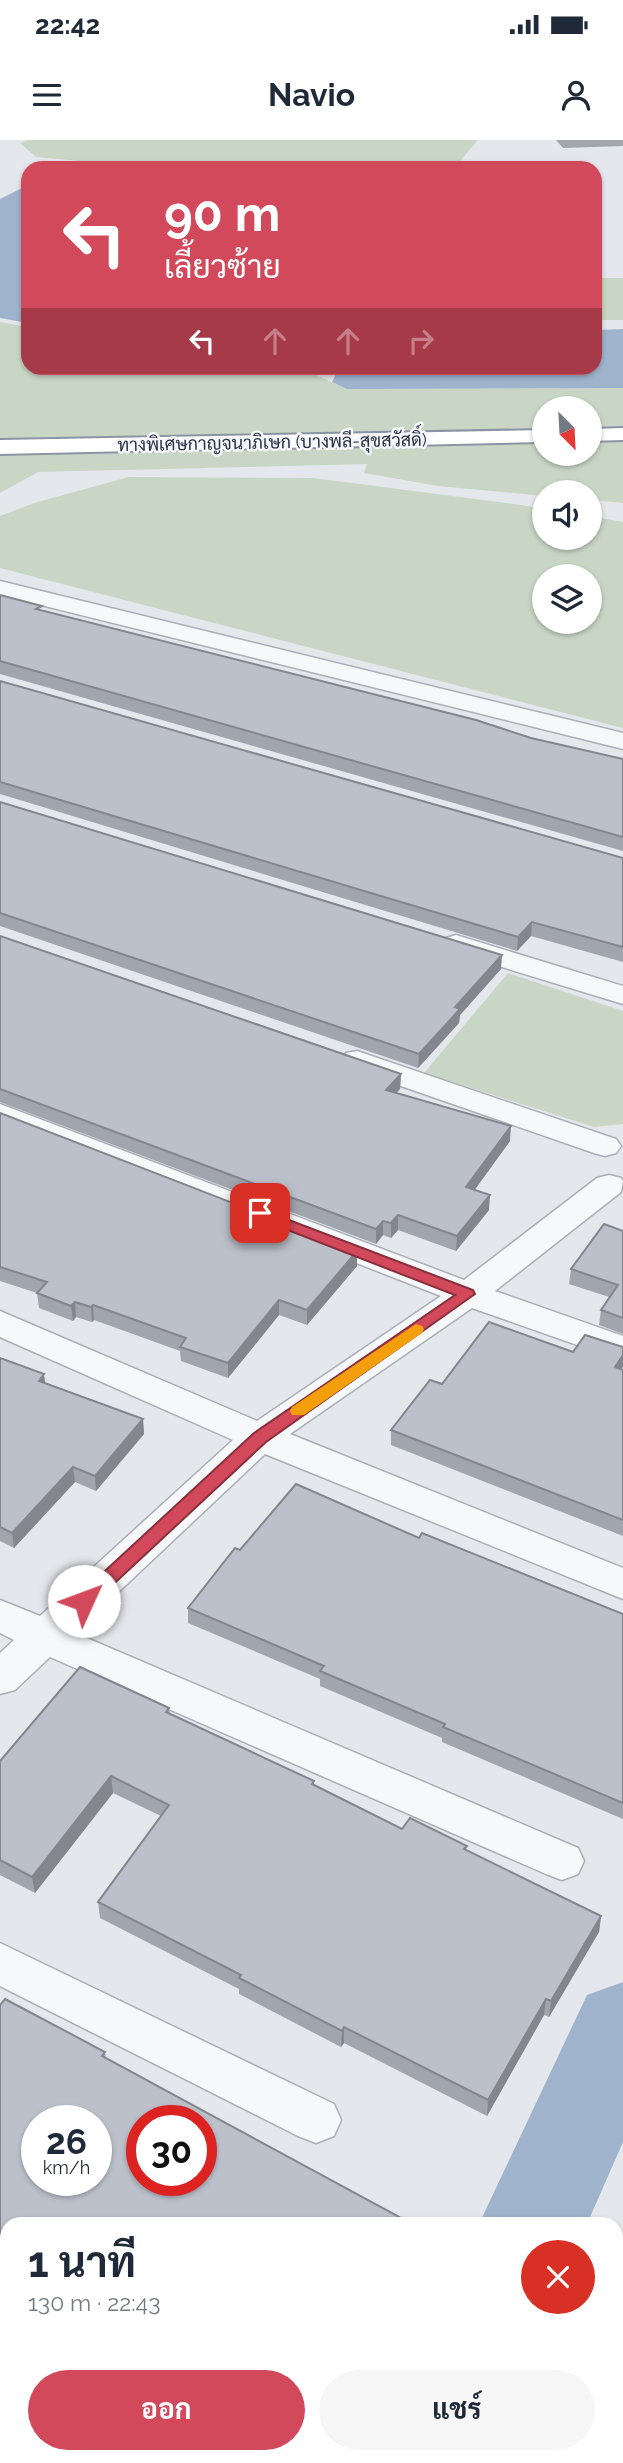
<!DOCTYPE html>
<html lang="th">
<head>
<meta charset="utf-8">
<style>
	:root { --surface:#fff; --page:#f6f6f7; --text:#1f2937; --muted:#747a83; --accent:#d1495b }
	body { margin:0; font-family:Raleway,Sarabun,sans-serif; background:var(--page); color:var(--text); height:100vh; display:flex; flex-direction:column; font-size:26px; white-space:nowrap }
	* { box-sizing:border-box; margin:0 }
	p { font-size:23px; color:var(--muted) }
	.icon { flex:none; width:38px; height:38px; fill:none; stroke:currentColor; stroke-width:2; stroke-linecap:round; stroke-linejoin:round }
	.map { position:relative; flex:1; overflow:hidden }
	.side { position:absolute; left:0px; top:2077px; width:623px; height:247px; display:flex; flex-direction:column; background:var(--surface); border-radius:21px 21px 0 0; box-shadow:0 2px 5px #0004 }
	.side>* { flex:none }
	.top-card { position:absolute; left:21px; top:21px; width:581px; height:214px; border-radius:21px; box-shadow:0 2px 5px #0004; background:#d1495b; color:#fff; overflow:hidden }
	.needle { width:46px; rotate:156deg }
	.controls { position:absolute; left:532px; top:256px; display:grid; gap:14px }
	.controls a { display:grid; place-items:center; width:70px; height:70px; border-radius:50%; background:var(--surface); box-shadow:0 2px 5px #0004; font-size:35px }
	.speed { position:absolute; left:21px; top:1965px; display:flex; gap:14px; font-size:35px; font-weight:700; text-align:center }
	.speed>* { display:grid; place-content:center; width:91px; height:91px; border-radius:50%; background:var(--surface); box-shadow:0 2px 5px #0004; line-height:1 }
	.speed small { font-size:18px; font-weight:400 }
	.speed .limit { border:10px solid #d22; background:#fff; color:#111 }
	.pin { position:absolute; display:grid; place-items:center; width:60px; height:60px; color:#fff; margin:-30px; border-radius:14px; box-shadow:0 4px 10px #0006 }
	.me { position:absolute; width:77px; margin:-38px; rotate:47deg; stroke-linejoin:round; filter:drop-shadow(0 0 5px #0008) }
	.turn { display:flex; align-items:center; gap:24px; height:147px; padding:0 28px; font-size:32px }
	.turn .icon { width:91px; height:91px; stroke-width:2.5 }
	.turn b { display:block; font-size:49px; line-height:60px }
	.lanes { display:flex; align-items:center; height:66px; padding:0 28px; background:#0003; justify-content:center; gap:35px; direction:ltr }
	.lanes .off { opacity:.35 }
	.round { display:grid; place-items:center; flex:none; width:74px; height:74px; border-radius:37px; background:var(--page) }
	.overview { display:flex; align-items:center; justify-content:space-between; height:119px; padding:0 28px }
	h1 { font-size:42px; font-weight:700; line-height:52px }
	.action { display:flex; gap:14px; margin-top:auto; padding:14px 28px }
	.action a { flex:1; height:80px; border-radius:42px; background:var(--accent); color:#fff; font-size:28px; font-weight:700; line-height:80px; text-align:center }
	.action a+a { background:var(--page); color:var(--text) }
	.status { display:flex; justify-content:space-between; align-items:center; height:49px; padding:0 35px; background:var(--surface); direction:ltr }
	.status svg { height:19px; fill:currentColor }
	header { display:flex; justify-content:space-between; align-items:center; height:91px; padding:0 28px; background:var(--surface); font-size:32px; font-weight:700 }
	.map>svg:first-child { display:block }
	.green { fill:#c9d6c5; fill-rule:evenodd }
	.water { fill:#9fb4cc }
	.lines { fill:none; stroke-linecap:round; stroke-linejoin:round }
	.river { fill:#9fb4cc; fill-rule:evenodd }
	.street-casing { stroke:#a9aeb7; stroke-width:3 }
	.highway-casing { stroke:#8b94a3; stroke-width:4 }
	.street { fill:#f7f8fa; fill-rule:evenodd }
	.highway { fill:#fff; fill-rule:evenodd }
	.wall { fill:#a1a5ae }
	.shaded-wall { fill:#83868d }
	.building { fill:#bbc0ca; stroke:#83868d; stroke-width:2; fill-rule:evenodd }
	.route { fill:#d1495b; stroke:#882f3b; stroke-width:2 }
	.slow { fill:#f59e0b }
	.labels { text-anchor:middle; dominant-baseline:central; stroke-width:5; stroke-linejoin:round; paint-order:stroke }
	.far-street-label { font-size:18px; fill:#2b3445; stroke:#f4f6f9 }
</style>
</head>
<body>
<div class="status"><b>22:42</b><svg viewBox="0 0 49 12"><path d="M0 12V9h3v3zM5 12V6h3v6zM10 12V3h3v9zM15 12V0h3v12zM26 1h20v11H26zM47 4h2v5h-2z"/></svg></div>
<header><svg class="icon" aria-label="menu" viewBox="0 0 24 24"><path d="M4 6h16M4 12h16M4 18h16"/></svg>Navio<svg class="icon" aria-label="person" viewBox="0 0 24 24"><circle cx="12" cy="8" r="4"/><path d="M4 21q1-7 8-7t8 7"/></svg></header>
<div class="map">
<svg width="623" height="2323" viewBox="0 0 623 2323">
	<rect width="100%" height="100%" fill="#e4e7ec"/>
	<g class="green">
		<path d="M28,0H478L454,28H161L36,17L20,3Z"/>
		<rect x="595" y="138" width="28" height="42"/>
		<path d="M0,182L28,187V228H277L316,235L347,249L623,248V363L590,360V352H544V356L438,346L364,333L367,324L38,332L0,353ZM544,268H590V313H544Z"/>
		<path d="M129,337L313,338L521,365L544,369V397H590V376L623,382V588L0,428V376L34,363ZM544,436H590V481H544Z"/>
		<path d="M508,833L623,871V984L594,987L424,933Z"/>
	</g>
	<g class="water">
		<path d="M28,45V183L0,178V59Z"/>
		<path d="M623,189V248L347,249L332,242L339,228H595V190Z"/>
	</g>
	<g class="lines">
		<g class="river">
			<path d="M623,1842V2002L587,2084H479L587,1855Z"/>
			<path d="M367,2317H484L482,2323H365Z"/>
		</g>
		<g class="street-casing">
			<g id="street">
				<path d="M0,441L623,593V609L0,455Z"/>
				<path d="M456,795L623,846V864L446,810L442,804L446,798Z"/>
				<path d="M357,911L616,999L621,1006L616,1013L605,1016L594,1013L346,927L342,920L346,913Z"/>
				<path d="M0,964L464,1140L597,1038L609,1035L621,1038L623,1041L621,1052L495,1151L623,1196V1221L472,1168L290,1294L623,1428V1459L265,1314L75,1493L578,1708L584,1721L578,1734L562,1740L546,1734L50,1517L15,1550L0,1554V1513L14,1500L0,1493V1460L40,1476L233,1300L0,1197V1171L257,1281L441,1156L0,984Z"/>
				<path d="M0,1803L334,1964L341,1980L334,1996L316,2003L298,1996L0,1846Z"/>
				<path d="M623,2195V2259L616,2262V2198Z"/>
				<path d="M546,2317H602L599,2323H543Z"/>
			</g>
		</g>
		<g class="highway-casing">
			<g id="highway">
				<path d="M623,288V300L590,301V289Z"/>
				<path d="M544,290V302L0,314V300Z"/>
			</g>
		</g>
		<use href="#street" class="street"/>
		<use href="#highway" class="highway"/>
	</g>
	<g class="wall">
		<path d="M556,0H623V6L563,8Z"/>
		<path d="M0,455L43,471L531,598L623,619V711L0,534Z"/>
		<path d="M0,541L623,718V822L531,796L517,811L0,654Z"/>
		<path d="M0,662L501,829L460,875L459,883L418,928L0,786Z"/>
		<path d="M0,796L401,934L400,949L396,953L510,1001L474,1050L489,1070L456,1111L398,1090L391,1098L383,1095L376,1104L0,962Z"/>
		<path d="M0,973L357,1111V1126L307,1185L279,1175L228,1238L181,1221L180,1211L94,1180L92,1182L76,1177L73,1181L39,1168L37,1153L0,1141Z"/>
		<path d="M623,1091V1194L599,1185L601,1170L609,1157L569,1144L571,1129Z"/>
		<path d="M573,1212L623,1230V1396L391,1305V1290L442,1244Z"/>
		<path d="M0,1218L45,1243L143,1279L144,1294L96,1351L75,1342L14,1408L0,1401Z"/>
		<path d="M419,1398L623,1474V1679L442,1602V1598L320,1546V1539L188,1483V1468L240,1410Z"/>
		<path d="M169,1568L170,1574L314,1641V1645L402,1689L466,1710L601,1776L599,1792L549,1877L544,1875L487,1976L344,1903L341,1907L239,1854V1849L100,1778L98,1762L161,1676L113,1653L35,1753L0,1735V1621Z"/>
		<path d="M0,1865L105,1912L106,1918L7,2084V2156L0,2152Z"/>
		<path d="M220,2317H284L281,2323H231Z"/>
	</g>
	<g class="shaded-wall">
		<path d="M532,782L531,796L517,811L518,797Z"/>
		<path d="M502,815L501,829L460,875L459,883L418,928L419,914L455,867Z"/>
		<path d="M401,934L400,949L386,964V950Z"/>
		<path d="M511,986L510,1001L466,1062V1047Z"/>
		<path d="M490,1055L489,1070L456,1111L457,1096Z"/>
		<path d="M398,1075V1090L391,1098V1083Z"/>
		<path d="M383,1081V1095L376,1104V1089Z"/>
		<path d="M357,1111V1126L307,1185V1170Z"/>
		<path d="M279,1160V1175L228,1238V1223Z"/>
		<path d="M75,1162L76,1177L73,1181L71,1166Z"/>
		<path d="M93,1165L94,1180L92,1182L91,1167Z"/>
		<path d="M623,1215V1227L613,1242L615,1227Z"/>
		<path d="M44,1234L46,1249L39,1241Z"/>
		<path d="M143,1279L144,1294L96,1351L95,1336Z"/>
		<path d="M73,1327L75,1342L14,1408L12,1393Z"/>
		<path d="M111,1636L113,1653L35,1753L32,1737Z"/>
		<path d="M601,1776L599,1792L549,1877L551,1861Z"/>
		<path d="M546,1859L544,1875L487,1976L488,1960Z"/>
		<path d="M344,1887V1903L341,1907L342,1891Z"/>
		<path d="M276,2317H284L281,2323H273Z"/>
	</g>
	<g class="building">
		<path d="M0,455L42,466L36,469L476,580L531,598L623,619V697L0,521Z"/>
		<path d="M0,541L623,718V807L532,782L518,797L0,642Z"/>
		<path d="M0,662L502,815L455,867L460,869L419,914L0,773Z"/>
		<path d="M0,796L401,934L386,950L511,986L466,1047L490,1055L457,1096L398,1075L391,1083L383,1081L376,1089L0,949Z"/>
		<path d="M0,973L357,1111L307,1170L279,1160L228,1223L180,1207L186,1198L93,1165L91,1167L75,1162L71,1166L37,1153L47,1142L0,1127Z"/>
		<path d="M604,1084L623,1091V1178L601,1170L618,1145L571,1129Z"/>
		<path d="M489,1182L573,1212L585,1195L623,1207V1215L615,1227L623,1230V1380L391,1290L430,1240L442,1244Z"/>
		<path d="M0,1218L44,1234L39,1241L143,1279L95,1336L73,1327L12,1393L0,1387Z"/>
		<path d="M296,1344L419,1398L422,1393L623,1474V1663L443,1587L445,1584L320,1531L324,1526L188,1468L235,1408L240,1410Z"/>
		<path d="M80,1527L169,1568L166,1572L314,1641L312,1644L402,1689L410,1678L467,1706L464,1709L601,1776L551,1861L546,1859L488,1960L344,1887L342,1891L239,1838L241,1835L98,1762L169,1665L111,1636L32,1737L0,1720V1621Z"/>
		<path d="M5,1859L105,1912L102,1916L405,2080L402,2084H7V2142L0,2138V1865ZM37,1981H96V2040H37ZM142,1981H201V2040H142Z"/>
		<path d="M623,2276V2323H603L606,2317H616V2293Z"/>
		<path d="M245,2317H276L273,2323H256Z"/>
	</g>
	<path class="route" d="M260,1069L473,1150L475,1154L266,1302L90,1466H78L75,1461L78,1456L254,1293L455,1155L254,1077L252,1073Z"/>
	<path class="slow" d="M416,1184L422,1186L424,1189L422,1193L304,1275H292L290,1271L292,1267Z"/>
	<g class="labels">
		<g class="far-street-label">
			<text transform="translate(272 302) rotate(-1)">ทางพิเศษกาญจนาภิเษก (บางพลี-สุขสวัสดิ์)</text>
		</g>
	</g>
</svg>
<div class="controls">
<a><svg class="needle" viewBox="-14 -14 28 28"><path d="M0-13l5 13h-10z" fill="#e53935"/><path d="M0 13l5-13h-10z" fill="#747a83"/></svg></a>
<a><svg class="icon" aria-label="sound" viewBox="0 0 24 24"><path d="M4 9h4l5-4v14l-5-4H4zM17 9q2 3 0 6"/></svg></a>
<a><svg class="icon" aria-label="layers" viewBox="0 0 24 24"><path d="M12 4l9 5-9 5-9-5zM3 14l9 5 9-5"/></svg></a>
</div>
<div class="speed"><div>26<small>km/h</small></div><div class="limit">30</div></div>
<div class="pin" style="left:260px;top:1073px;background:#d93025"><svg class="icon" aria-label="arrive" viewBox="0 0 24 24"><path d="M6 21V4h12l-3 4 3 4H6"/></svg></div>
<svg class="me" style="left:84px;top:1461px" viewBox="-20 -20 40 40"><circle r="19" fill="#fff"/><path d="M0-13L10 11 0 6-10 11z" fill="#d1495b"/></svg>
<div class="top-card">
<div class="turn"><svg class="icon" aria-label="left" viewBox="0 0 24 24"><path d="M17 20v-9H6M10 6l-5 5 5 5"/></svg><div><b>90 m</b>เลี้ยวซ้าย</div></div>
<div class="lanes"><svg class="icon" aria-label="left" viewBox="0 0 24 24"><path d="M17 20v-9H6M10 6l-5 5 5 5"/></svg><svg class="icon off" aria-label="ahead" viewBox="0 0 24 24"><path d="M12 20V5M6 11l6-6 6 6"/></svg><svg class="icon off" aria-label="ahead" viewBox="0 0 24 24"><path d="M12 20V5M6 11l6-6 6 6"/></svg><svg class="icon off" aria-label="right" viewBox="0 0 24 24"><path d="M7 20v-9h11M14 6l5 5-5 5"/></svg></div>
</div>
<section class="side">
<div class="overview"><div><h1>1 นาที</h1><p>130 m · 22:43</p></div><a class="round" style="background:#d93025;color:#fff"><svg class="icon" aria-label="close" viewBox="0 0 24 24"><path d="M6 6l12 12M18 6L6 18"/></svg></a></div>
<div class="action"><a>ออก</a><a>แชร์</a></div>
</section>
</div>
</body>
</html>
